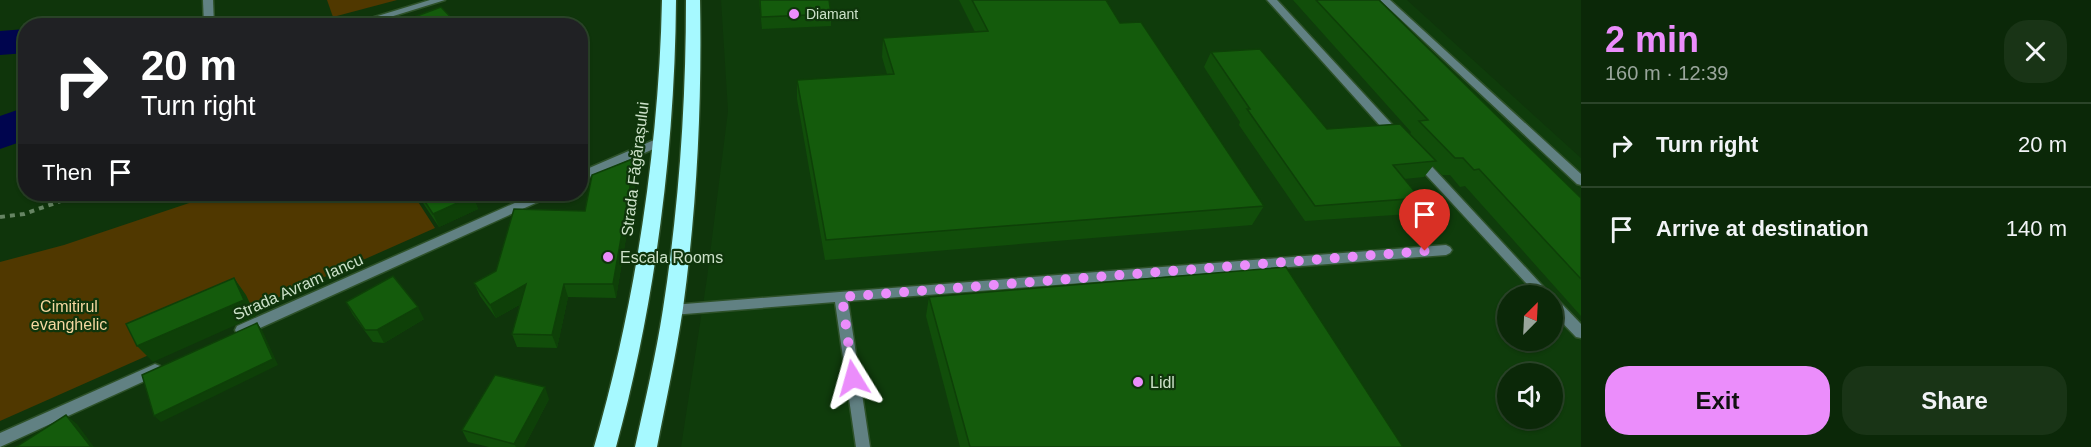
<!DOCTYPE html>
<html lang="en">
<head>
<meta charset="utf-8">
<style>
	:root { --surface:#0b2808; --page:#193416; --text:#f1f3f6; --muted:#9aa69c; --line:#2b4429; --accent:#eb8dfb }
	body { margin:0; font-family:Helvetica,sans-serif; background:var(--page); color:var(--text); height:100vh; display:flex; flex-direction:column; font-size:22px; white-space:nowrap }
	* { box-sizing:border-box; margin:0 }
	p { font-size:20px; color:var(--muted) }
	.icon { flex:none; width:33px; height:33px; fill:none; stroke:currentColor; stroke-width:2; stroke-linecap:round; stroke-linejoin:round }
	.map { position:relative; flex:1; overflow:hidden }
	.details { display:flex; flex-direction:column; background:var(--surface); width:510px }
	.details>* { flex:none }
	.banner { position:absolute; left:18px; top:18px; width:570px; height:183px; border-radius:24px; box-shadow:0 2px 4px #0004,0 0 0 2px var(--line); background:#202124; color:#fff; overflow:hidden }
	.needle { width:39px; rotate:24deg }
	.buttons { position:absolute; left:1497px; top:285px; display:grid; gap:12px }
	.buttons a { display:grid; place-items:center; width:66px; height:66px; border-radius:50%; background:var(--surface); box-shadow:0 2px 4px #0004,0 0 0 2px var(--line); font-size:30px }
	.pin { position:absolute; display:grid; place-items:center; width:51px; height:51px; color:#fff; margin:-62px -26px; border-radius:50% 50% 50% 0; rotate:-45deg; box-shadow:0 0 6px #0007 }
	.pin .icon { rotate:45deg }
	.me { position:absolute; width:66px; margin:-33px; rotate:352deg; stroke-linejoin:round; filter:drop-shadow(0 0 4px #0008) }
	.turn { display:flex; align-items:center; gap:21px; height:126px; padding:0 24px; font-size:27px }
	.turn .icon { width:78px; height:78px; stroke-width:2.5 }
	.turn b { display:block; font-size:42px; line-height:51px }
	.then { display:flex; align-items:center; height:57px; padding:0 24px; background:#0003; gap:12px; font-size:22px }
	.round { display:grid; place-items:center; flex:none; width:63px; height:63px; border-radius:24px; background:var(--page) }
	.summary { display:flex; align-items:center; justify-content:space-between; height:102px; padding:0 24px }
	h1 { font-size:36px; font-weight:700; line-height:45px; color:var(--accent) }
	.cta { display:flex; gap:12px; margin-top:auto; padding:12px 24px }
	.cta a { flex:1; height:69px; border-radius:24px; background:var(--accent); color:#111; font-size:24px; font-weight:700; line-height:69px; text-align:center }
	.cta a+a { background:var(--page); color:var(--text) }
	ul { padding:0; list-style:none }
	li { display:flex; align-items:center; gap:18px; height:84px; padding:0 24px; border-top:2px solid var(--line) }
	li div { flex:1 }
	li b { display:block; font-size:22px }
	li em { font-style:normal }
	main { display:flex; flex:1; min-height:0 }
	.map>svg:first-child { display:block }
	.built { fill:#0f3c0b; fill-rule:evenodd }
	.green { fill:#503800 }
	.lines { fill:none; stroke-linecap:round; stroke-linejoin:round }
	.river { fill:#00054e; fill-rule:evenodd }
	.lane-casing { stroke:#2d5129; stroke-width:3 }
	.street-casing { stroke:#2d5129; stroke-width:3 }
	.highway-casing { stroke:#2d5129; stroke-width:3 }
	.path-far1 { stroke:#668463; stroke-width:3; stroke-dasharray:4 4; stroke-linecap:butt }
	.path { stroke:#668463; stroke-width:4; stroke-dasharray:5 5; stroke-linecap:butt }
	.lane { fill:#618183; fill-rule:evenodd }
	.street { fill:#618183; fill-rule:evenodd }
	.highway { fill:#a6f9ff; fill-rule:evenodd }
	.wall { fill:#114e0a }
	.shaded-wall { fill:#0e4008 }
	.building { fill:#145b0c; stroke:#0e4008; stroke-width:1.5 }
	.route { stroke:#eb8dfb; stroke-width:10; stroke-dasharray:0 18 }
	.poi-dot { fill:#eb8dfb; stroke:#0f350b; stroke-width:2 }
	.labels { text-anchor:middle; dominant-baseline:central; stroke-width:4.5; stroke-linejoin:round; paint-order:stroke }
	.far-poi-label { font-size:14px; fill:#cce1c9; stroke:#0f350b; text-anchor:start }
	.street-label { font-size:16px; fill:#cce1c9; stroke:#0f350b }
	.poi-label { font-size:16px; fill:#cce1c9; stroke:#0f350b; text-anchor:start }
	.park-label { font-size:16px; fill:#f5d7a1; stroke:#0f350b }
</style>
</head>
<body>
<main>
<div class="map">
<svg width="1581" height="447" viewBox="0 0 1581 447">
	<rect width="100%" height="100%" fill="#0f350b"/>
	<path class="built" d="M721,0H1407L1581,158V447H681L707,278L728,111ZM1508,296H1552V340H1508ZM1508,374H1552V418H1508Z"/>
	<g class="green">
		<path d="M327,0H397L333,17Z"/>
		<path d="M216,194H413L435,228L0,421V262L64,245Z"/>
	</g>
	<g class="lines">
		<g class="river">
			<path d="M26,29V53L0,55V31Z"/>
			<path d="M26,107V140L0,149V116Z"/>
		</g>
		<g class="lane-casing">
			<g id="lane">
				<path d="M1267,0H1277L1400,133L1401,136L1400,139H1392Z"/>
				<path d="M1380,0H1390L1581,174V185L1577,184Z"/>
				<path d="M1419,156L1423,157L1552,296H1538L1415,163L1413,160L1415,157Z"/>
				<path d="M1446,245L1450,247L1452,250L1450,253L1446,255L848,301L870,447H856L835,302L672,315L667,314L665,310L667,306L672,305Z"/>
				<path d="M1552,298L1557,299L1581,324V338L1576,337L1552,312Z"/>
			</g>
		</g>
		<g class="street-casing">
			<g id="street">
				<path d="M203,0H213L214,26H204Z"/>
				<path d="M430,0H445L361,26H345Z"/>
				<path d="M661,137L666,141L665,144L580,181V172Z"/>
				<path d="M535,194H551L549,197L247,334L242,335L237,334L235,330L237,326Z"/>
				<path d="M155,364L160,366L162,370L160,374L0,447V433Z"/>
			</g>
		</g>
		<g class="highway-casing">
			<g id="highway">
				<path d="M662,0H676C675,147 655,305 616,447H594C635,306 659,147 662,0Z"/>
				<path d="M686,0H700C702,103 697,206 683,308C676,355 666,401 657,447H635C645,401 656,355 663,309C679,207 686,103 686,0Z"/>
			</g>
		</g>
		<path class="path-far1" d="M71,197L80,194"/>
		<path class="path" d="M0,217L24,214L75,196"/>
		<use href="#lane" class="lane"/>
		<use href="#street" class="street"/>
		<use href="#highway" class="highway"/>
	</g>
	<g class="wall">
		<path d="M759,0H829L831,14V26L762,29Z"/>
		<path d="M959,0H1106L1120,23L1264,206L1252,225L825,260L797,99V80L887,74L882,57L883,38L975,32Z"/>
		<path d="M1293,0H1379L1581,198V316L1465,186L1460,187L1450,175H1442L1433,166L1424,177L1404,179L1420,198L1409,214L1305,221L1239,125L1240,122L1204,67L1211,52L1327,129L1410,134L1411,132Z"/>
		<path d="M635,158L637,172L616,298L568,297L557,348L517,347L512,334L521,304L496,318L480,296L474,283L496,271L585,211Z"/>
		<path d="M417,194H472L478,209L439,227Z"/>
		<path d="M929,297L1403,447H960L926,316Z"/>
		<path d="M346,302L424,319L384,343L373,342L353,315Z"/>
		<path d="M549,399L524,447H489L468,442L462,430Z"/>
	</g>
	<g class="shaded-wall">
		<path d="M635,158L637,172L616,298L613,284Z"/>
		<path d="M473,196L478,209L439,227L433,214Z"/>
		<path d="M234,278L246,295L256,316L153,362L137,346Z"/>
		<path d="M526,284L531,298L496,318L490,305Z"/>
		<path d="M564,284L568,297L557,348L552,335Z"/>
		<path d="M418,307L424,319L384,343L377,330Z"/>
		<path d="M257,323L262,330L278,365L161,422L154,416Z"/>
		<path d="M545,387L549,399L524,447H516L514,444Z"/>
		<path d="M66,415L77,424L94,447H91Z"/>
	</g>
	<g class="building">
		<path d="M760,0H829L831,14L761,17Z"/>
		<path d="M972,0H1106L1120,23L1141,22L1264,206L826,240L797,80L894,74L883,38L988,31Z"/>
		<path d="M1316,0H1379L1581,198V279L1479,169L1474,170L1463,158H1455L1419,121L1428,120Z"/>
		<path d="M441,7L459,26L393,25Z"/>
		<path d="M1260,49L1327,129L1400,124L1436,161L1393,165L1420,198L1315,206L1247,109H1250L1211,52Z"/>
		<path d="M635,158L613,284H564L552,335L512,334L526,284L490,305L474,283L496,271L514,209L585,211L592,175Z"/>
		<path d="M420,194H472L473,196L433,214Z"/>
		<path d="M1286,267L1403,447H970L929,297Z"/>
		<path d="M393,276L418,307L377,330H365L346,302Z"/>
		<path d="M234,278L244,300L137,346L126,324Z"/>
		<path d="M257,323L273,359L154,416L142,375Z"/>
		<path d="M495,375L545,387L514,444L462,430Z"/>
		<path d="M66,415L91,447H16Z"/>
	</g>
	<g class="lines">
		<path class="route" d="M853,378L842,297L1425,251"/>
	</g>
	<g class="poi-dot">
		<circle cx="794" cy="14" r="6"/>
		<circle cx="608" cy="257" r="6"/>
		<circle cx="1138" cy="382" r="6"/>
	</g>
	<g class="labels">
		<g class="far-poi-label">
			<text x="806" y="14">Diamant</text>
		</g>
		<g class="street-label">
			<text transform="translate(635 169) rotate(-83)">Strada Făgărașului</text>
			<text transform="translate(298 287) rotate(-24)">Strada Avram Iancu</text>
		</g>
		<g class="poi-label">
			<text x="620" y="257">Escala Rooms</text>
			<text x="1150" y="382">Lidl</text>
		</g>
		<g class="park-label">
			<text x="69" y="306">Cimitirul<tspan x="69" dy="18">evanghelic</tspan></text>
		</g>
	</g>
</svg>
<div class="buttons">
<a><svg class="needle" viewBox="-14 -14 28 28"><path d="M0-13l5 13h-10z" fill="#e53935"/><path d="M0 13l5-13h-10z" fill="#9aa69c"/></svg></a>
<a><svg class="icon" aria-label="sound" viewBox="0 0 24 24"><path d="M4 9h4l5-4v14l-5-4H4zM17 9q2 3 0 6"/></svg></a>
</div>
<div class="pin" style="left:1425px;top:251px;background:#d93025"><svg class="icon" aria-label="arrive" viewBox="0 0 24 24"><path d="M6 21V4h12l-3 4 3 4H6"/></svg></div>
<svg class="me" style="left:853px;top:378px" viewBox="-20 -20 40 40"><path d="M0-17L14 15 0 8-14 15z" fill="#eb8dfb" stroke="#fff" stroke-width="4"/></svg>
<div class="banner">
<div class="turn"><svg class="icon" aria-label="right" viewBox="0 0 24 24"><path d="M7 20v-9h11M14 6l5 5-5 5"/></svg><div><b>20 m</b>Turn right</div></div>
<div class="then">Then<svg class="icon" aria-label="arrive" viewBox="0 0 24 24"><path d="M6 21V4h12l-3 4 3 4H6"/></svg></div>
</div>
</div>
<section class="details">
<div class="summary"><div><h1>2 min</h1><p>160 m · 12:39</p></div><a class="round"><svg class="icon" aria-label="close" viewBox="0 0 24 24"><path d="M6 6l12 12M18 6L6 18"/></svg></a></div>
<ul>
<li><svg class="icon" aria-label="right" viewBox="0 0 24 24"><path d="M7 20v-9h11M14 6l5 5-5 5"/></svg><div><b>Turn right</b></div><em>20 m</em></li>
<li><svg class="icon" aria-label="arrive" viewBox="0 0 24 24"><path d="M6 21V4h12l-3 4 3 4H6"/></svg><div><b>Arrive at destination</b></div><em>140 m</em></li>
</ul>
<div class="cta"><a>Exit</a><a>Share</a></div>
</section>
</main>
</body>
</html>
